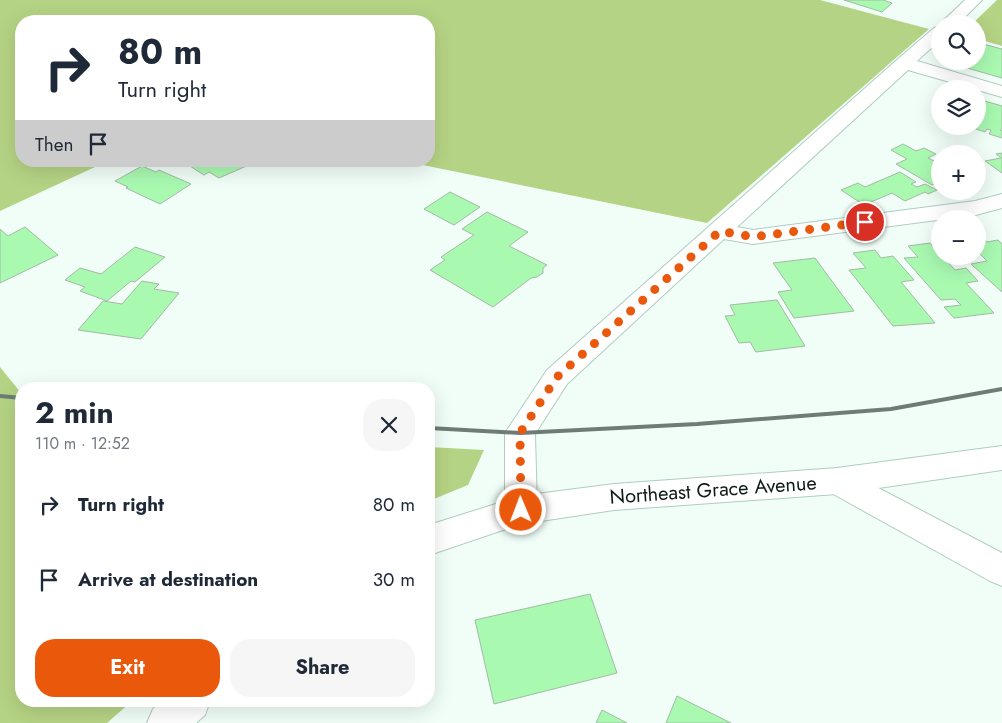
<!DOCTYPE html>
<html lang="en">
<head>
<meta charset="utf-8">
<style>
	:root { --surface:#fff; --page:#f6f6f7; --text:#1f2937; --muted:#747a83; --accent:#ea580c }
	body { margin:0; font-family:Jost,sans-serif; background:var(--page); color:var(--text); height:100vh; display:flex; flex-direction:column; font-size:19px; white-space:nowrap }
	* { box-sizing:border-box; margin:0 }
	p { font-size:16px; color:var(--muted) }
	.icon { flex:none; width:28px; height:28px; fill:none; stroke:currentColor; stroke-width:2; stroke-linecap:round; stroke-linejoin:round }
	.map { position:relative; flex:1; overflow:hidden }
	.drawer { position:absolute; left:15px; top:382px; width:420px; height:325px; display:flex; flex-direction:column; background:var(--surface); border-radius:20px; box-shadow:0 5px 20px #0002 }
	.drawer>* { flex:none }
	.banner { position:absolute; left:15px; top:15px; width:420px; height:152px; border-radius:20px; box-shadow:0 5px 20px #0002; background:#fff; color:var(--text); overflow:hidden }
	.tools { position:absolute; left:931px; top:15px; display:grid; gap:10px }
	.tools a { display:grid; place-items:center; width:55px; height:55px; border-radius:50%; background:var(--surface); box-shadow:0 5px 20px #0002; font-size:25px }
	.pin { position:absolute; display:grid; place-items:center; width:42px; height:42px; color:#fff; margin:-21px; border:2px solid #fff; border-radius:50%; box-shadow:0 1px 5px #0007 }
	.me { position:absolute; width:55px; margin:-28px; rotate:359deg; stroke-linejoin:round; filter:drop-shadow(0 0 4px #0008) }
	.turn { display:flex; align-items:center; gap:18px; height:105px; padding:0 20px; font-size:22px }
	.turn .icon { width:65px; height:65px; stroke-width:2.5 }
	.turn b { display:block; font-size:35px; line-height:42px }
	.then { display:flex; align-items:center; height:48px; padding:0 20px; background:#0003; gap:10px; font-size:19px }
	.round { display:grid; place-items:center; flex:none; width:52px; height:52px; border-radius:20px; background:var(--page) }
	.head { display:flex; align-items:center; justify-content:space-between; height:85px; padding:0 20px }
	h1 { font-size:30px; font-weight:700; line-height:38px }
	.cta { display:flex; gap:10px; margin-top:auto; padding:10px 20px }
	.cta a { flex:1; height:58px; border-radius:20px; background:var(--accent); color:#fff; font-size:20px; font-weight:700; line-height:58px; text-align:center }
	.cta a+a { background:var(--page); color:var(--text) }
	ul { padding:0; list-style:none }
	li { display:flex; align-items:center; gap:15px; height:75px; padding:0 20px }
	li div { flex:1 }
	li b { display:block; font-size:19px }
	li em { font-style:normal }
	.map>svg:first-child { display:block }
	.green { fill:#b5d384 }
	.building { fill:#a9f9b1; stroke:#a4baa6 }
	.lines { fill:none; stroke-linecap:round; stroke-linejoin:round }
	.minor-casing { stroke:#afcdc0; stroke-width:2 }
	.major-casing { stroke:#afcdc0; stroke-width:2 }
	.minor { fill:#fff; fill-rule:evenodd }
	.major { fill:#fff; fill-rule:evenodd }
	.rail { stroke:#6f7b76; stroke-width:4 }
	.route { stroke:#ea580c; stroke-width:9; stroke-dasharray:0 16.2 }
	.labels { text-anchor:middle; dominant-baseline:central; stroke-width:4; stroke-linejoin:round; paint-order:stroke }
	.street-label { font-size:20px; fill:#101b17; stroke:#fff }
</style>
</head>
<body>
<div class="map">
<svg width="1002" height="723" viewBox="0 0 1002 723">
	<rect width="100%" height="100%" fill="#f1fef8"/>
	<g class="green">
		<path d="M0,0H820L929,29L707,223L403,161H429V21H21V161H108L0,211Z"/>
		<path d="M997,0H1002V46L978,39V24H972Z"/>
		<path d="M0,367L21,393V701H132L107,723H0Z"/>
		<path d="M429,447L484,450L468,485L429,501Z"/>
	</g>
	<g class="building">
		<path d="M844,0H883L892,3L882,12Z"/>
		<path d="M983,44L1002,49V78L960,66L965,61H978V50Z"/>
		<path d="M978,99L1002,106V128L1000,130L1002,131V138L989,134L991,130L987,129L985,132L967,126H978Z"/>
		<path d="M903,144L916,151L924,148L936,154L928,158L940,164V181L932,185L896,164L907,159L891,150Z"/>
		<path d="M1002,153V173L985,161L1001,158L996,154Z"/>
		<path d="M182,161H258L219,178L209,172L204,175Z"/>
		<path d="M142,166L156,172L159,170L191,184L160,204L126,188L128,187L115,181Z"/>
		<path d="M900,172L916,182L911,184L917,187L925,184L937,190L928,194L925,192L905,201L892,193L864,205L841,190L858,183L865,187Z"/>
		<path d="M450,192L480,207L454,225L424,209Z"/>
		<path d="M487,212L528,232L509,246L547,265L543,268V273L537,277L531,278L493,307L430,270L445,260L441,257L474,235L462,229Z"/>
		<path d="M25,227L58,255L0,283V229L8,236Z"/>
		<path d="M978,233L987,242L998,240L1002,244V292L971,264L987,261L978,252Z"/>
		<path d="M930,243L940,254V256H942L955,270L966,268L978,281L966,283L994,313L954,318L944,307L961,305L955,299L941,300L904,258L918,257L908,246Z"/>
		<path d="M135,247L165,257L135,282L131,281L107,301L80,291L85,287L65,280L80,268L101,274Z"/>
		<path d="M875,250L881,258L893,256L914,280L901,282L935,323L893,326L849,270L866,268L853,253Z"/>
		<path d="M815,258L854,311L794,318L778,292L792,290L773,263Z"/>
		<path d="M142,281L159,284L154,289L179,293L141,339L78,330L103,301L122,304Z"/>
		<path d="M777,300L805,346L756,352L750,342L739,343L725,316L735,315L730,305Z"/>
		<path d="M590,594L617,673L494,704L475,620Z"/>
		<path d="M677,696L731,723H666Z"/>
		<path d="M602,710L627,723H596Z"/>
	</g>
	<g class="lines">
		<g class="minor-casing">
			<g id="minor">
				<path d="M965,0H982L958,24H940Z"/>
				<path d="M940,26V40L917,61L1002,86V97L908,70L737,227L753,230L975,201L1002,194V208L976,215L753,244L724,239L567,384L535,434L537,510L533,520L521,524L509,520L505,510V433L547,370L898,59L934,28Z"/>
				<path d="M837,468L848,472L1002,553V586L990,581L826,490L821,481L826,472Z"/>
			</g>
		</g>
		<g class="major-casing">
			<g id="major">
				<path d="M1002,446V470L837,494L614,510L521,524L429,555V525L521,496L614,484L837,468Z"/>
				<path d="M161,701H210L205,715L196,723H147L153,709Z"/>
			</g>
		</g>
		<use href="#minor" class="minor"/>
		<use href="#major" class="major"/>
		<g class="rail">
			<path d="M0,396L21,398"/>
			<path d="M429,428L520,433L697,424L891,409L1002,389"/>
		</g>
	</g>
	<g class="lines">
		<path class="route" d="M521,510L520,433L557,377L720,231L753,237L865,222"/>
	</g>
	<g class="labels">
		<g class="street-label">
			<text transform="translate(713 490) rotate(-4)">Northeast Grace Avenue</text>
		</g>
	</g>
</svg>
<div class="tools">
<a><svg class="icon" aria-label="search" viewBox="0 0 24 24"><circle cx="10" cy="10" r="6"/><path d="M15 15l6 6"/></svg></a>
<a><svg class="icon" aria-label="layers" viewBox="0 0 24 24"><path d="M12 4l9 5-9 5-9-5zM3 14l9 5 9-5"/></svg></a>
<a>+</a>
<a>−</a>
</div>
<div class="pin" style="left:865px;top:222px;background:#d93025"><svg class="icon" aria-label="arrive" viewBox="0 0 24 24"><path d="M6 21V4h12l-3 4 3 4H6"/></svg></div>
<svg class="me" style="left:521px;top:510px" viewBox="-20 -20 40 40"><circle r="17" fill="#ea580c" stroke="#fff" stroke-width="3"/><path d="M0-11L8 9 0 5-8 9z" fill="#fff"/></svg>
<div class="banner">
<div class="turn"><svg class="icon" aria-label="right" viewBox="0 0 24 24"><path d="M7 20v-9h11M14 6l5 5-5 5"/></svg><div><b>80 m</b>Turn right</div></div>
<div class="then">Then<svg class="icon" aria-label="arrive" viewBox="0 0 24 24"><path d="M6 21V4h12l-3 4 3 4H6"/></svg></div>
</div>
<section class="drawer">
<div class="head"><div><h1>2 min</h1><p>110 m · 12:52</p></div><a class="round"><svg class="icon" aria-label="close" viewBox="0 0 24 24"><path d="M6 6l12 12M18 6L6 18"/></svg></a></div>
<ul>
<li><svg class="icon" aria-label="right" viewBox="0 0 24 24"><path d="M7 20v-9h11M14 6l5 5-5 5"/></svg><div><b>Turn right</b></div><em>80 m</em></li>
<li><svg class="icon" aria-label="arrive" viewBox="0 0 24 24"><path d="M6 21V4h12l-3 4 3 4H6"/></svg><div><b>Arrive at destination</b></div><em>30 m</em></li>
</ul>
<div class="cta"><a>Exit</a><a>Share</a></div>
</section>
</div>
</body>
</html>
